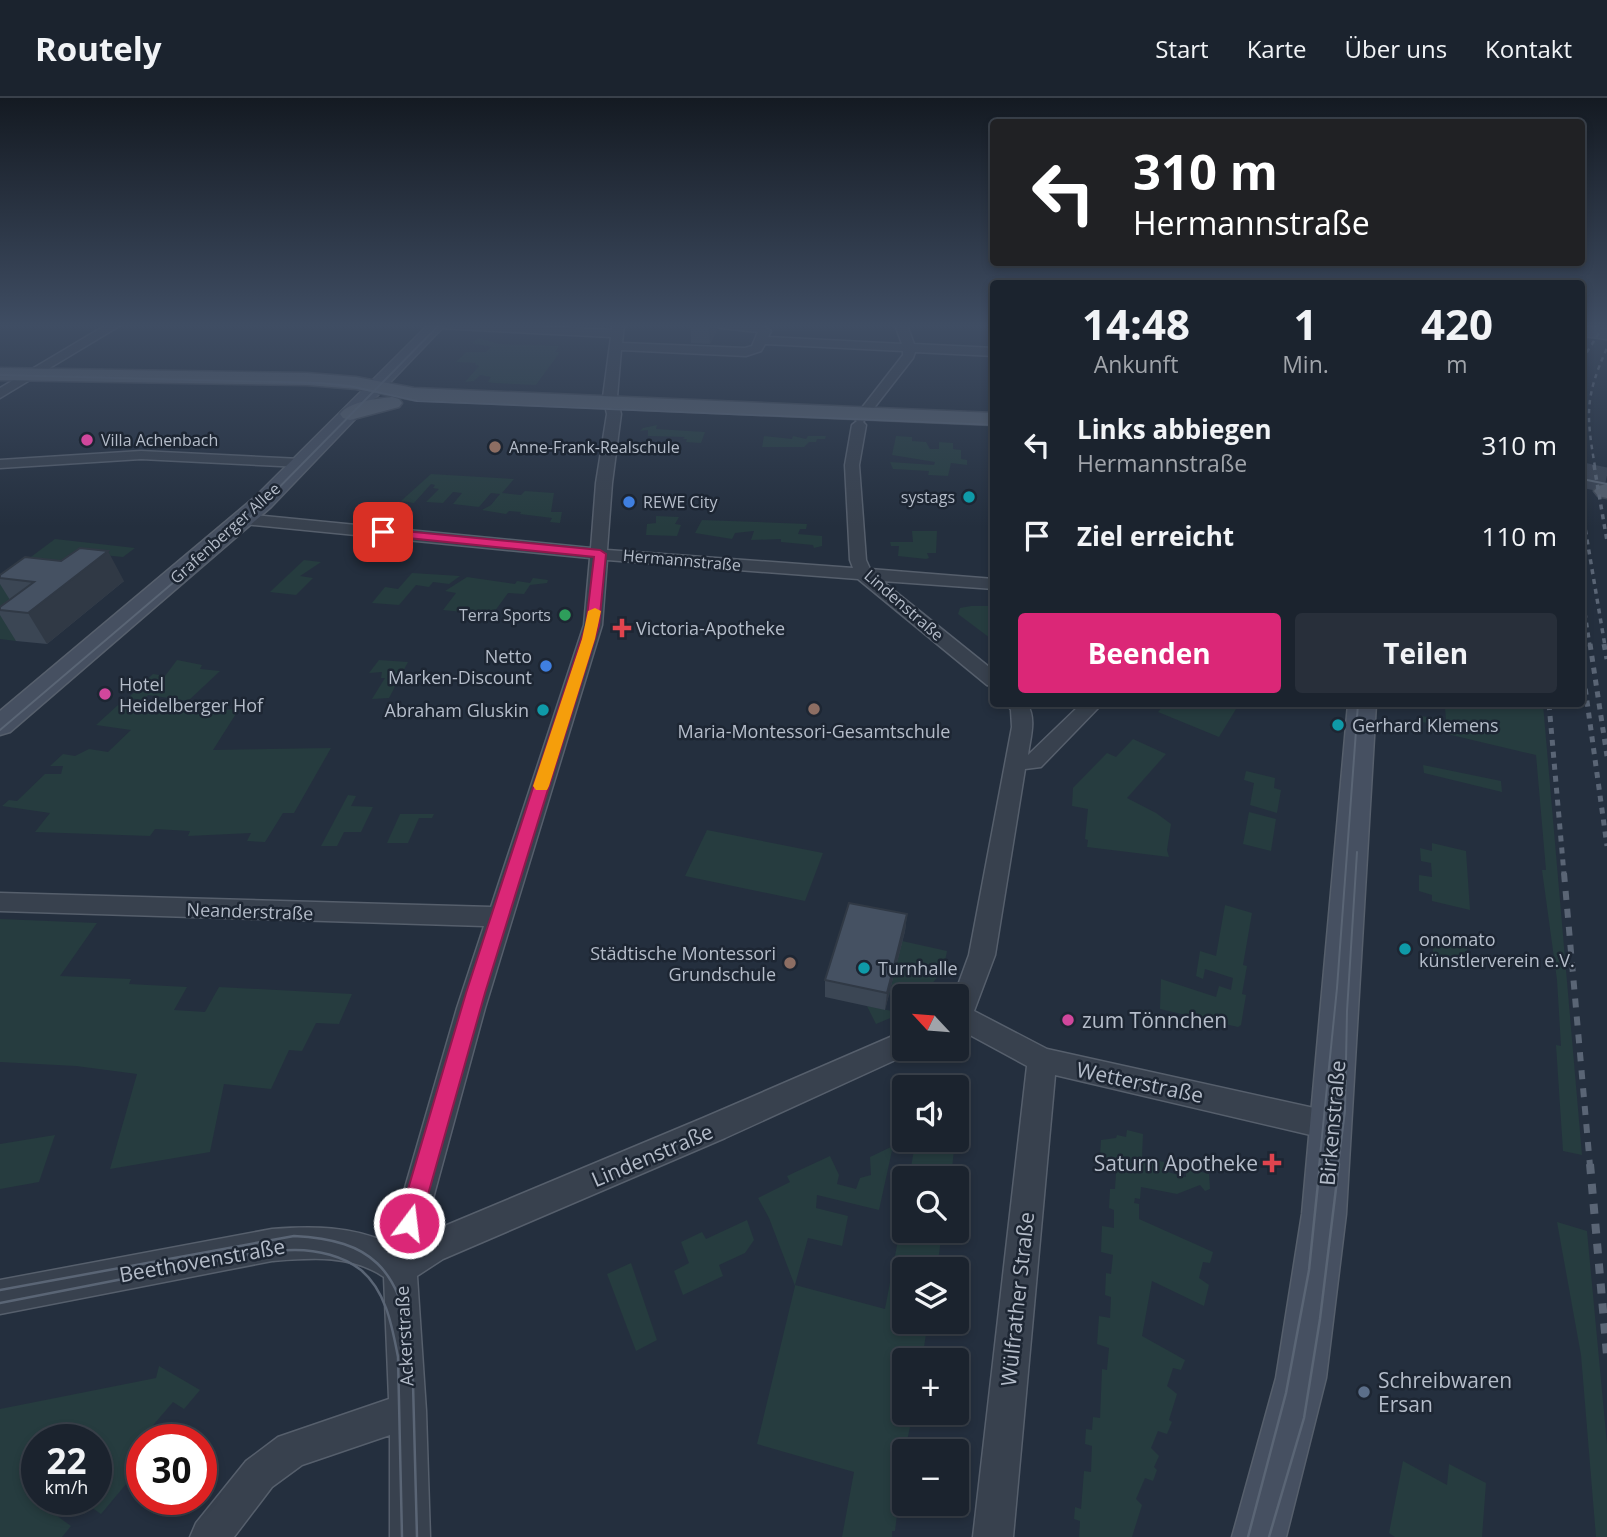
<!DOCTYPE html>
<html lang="de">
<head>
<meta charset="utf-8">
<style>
	:root { --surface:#1b232e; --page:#282f3a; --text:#f1f3f6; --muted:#a0a4aa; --line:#39404a; --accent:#db2777 }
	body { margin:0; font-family:"Open Sans",sans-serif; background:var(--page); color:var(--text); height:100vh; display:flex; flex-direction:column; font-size:26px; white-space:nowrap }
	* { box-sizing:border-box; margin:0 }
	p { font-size:23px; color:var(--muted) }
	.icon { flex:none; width:38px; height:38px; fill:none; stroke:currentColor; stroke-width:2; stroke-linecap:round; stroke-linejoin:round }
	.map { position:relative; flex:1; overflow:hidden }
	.panel { position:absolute; left:990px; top:182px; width:595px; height:427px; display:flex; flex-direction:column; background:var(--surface); border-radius:7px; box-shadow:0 4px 10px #0003,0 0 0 2px var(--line) }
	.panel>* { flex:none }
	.top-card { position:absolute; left:990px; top:21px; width:595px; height:147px; border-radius:7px; box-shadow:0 4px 10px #0003,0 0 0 2px var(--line); background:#202124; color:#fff; overflow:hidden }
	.needle { width:46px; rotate:296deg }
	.controls { position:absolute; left:892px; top:886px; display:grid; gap:14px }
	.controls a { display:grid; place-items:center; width:77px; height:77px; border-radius:7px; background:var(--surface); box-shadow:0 4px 10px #0003,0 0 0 2px var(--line); font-size:35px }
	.speed { position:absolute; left:21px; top:1326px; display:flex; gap:14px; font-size:35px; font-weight:700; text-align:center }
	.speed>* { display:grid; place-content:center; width:91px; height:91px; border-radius:50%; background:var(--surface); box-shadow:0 4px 10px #0003,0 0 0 2px var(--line); line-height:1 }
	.speed small { font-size:18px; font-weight:400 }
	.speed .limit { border:10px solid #d22; background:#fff; color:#111 }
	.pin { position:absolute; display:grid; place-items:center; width:60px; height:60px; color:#fff; margin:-30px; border-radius:14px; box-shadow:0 4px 10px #0006 }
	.me { position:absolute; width:77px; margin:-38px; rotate:15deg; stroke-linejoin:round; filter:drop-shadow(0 0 5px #0008) }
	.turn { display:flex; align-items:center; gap:24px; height:147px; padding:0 28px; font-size:32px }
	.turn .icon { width:91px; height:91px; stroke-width:2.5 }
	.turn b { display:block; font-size:49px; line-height:60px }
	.eta { display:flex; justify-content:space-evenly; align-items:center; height:119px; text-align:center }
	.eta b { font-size:42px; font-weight:700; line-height:49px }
	.primary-button { display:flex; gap:14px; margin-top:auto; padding:14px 28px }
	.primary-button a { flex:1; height:80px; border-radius:7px; background:var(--accent); color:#fff; font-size:28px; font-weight:700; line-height:80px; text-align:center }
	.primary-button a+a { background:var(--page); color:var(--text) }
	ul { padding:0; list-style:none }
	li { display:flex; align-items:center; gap:21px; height:91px; padding:0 28px }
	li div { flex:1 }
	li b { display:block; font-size:26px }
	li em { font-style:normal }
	header { display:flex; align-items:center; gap:42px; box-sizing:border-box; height:98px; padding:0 35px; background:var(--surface); border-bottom:2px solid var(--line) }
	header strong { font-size:33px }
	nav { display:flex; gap:38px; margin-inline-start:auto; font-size:24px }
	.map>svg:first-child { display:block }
	.green { fill:#263c3f }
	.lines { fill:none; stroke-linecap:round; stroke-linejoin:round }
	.primary-tunnel { stroke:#3a4453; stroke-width:25; stroke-dasharray:25 13; stroke-linecap:butt }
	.street-casing { stroke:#565f6c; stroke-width:3 }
	.secondary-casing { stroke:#565f6c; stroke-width:3 }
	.primary-casing { stroke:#414a57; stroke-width:3 }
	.street { fill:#38414e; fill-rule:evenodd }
	.secondary { fill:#465061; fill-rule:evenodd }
	.primary { fill:#56606e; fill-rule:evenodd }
	.tram-far1 { stroke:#5a6575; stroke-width:2 }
	.tram { stroke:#5a6575; stroke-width:2.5 }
	.rail-far4 { stroke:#5a6575; stroke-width:2.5; stroke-dasharray:4.5 4.5; stroke-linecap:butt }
	.rail-far3 { stroke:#5a6575; stroke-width:3.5; stroke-dasharray:5 5; stroke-linecap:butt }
	.rail-far2 { stroke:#5a6575; stroke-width:5; stroke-dasharray:6 6; stroke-linecap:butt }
	.rail-far1 { stroke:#5a6575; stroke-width:6; stroke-dasharray:9 9; stroke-linecap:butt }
	.rail { stroke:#5a6575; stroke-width:8; stroke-dasharray:10 10; stroke-linecap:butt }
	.wall { fill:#3b4654 }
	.shaded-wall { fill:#303945 }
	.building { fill:#455162; stroke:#303945; stroke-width:2 }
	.route { fill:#db2777; stroke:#8e194d; stroke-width:2 }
	.slow { fill:#f59e0b }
	.hotel-dot { fill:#d1479c; stroke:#1d2633; stroke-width:2.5 }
	.education-dot { fill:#8d6e63; stroke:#1d2633; stroke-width:2.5 }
	.culture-dot { fill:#0f9aa8; stroke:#1d2633; stroke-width:2.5 }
	.shop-dot { fill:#3f7fe0; stroke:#1d2633; stroke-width:2.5 }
	.leisure-dot { fill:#2e9e5b; stroke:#1d2633; stroke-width:2.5 }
	.health-dot { fill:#e0444e; stroke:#1d2633; stroke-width:2.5 }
	.service-dot { fill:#5c6f8a; stroke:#1d2633; stroke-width:2.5 }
	.labels { text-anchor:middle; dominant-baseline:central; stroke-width:5; stroke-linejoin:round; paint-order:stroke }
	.far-poi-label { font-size:16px; fill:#b4bcc9; stroke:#1d2633; text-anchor:start }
	.far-street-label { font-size:16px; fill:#b4bcc9; stroke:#1d2633 }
	.poi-label { font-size:18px; fill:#b4bcc9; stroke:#1d2633; text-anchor:start }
	.street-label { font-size:18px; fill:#b4bcc9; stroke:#1d2633 }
	.near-poi-label { font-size:21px; fill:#b4bcc9; stroke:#1d2633; text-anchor:start }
	.near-street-label { font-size:21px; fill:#b4bcc9; stroke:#1d2633 }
</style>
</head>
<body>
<header>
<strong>Routely</strong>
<nav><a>Start</a><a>Karte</a><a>Über uns</a><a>Kontakt</a></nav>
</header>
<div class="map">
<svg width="1607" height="1439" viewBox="0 0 1607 1439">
	<rect width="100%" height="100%" fill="#242f3e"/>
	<g class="green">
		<path d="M479,240L499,246L559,248L555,254H560L536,287L494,285L488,284L491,279L480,277L474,283L465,284L479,268L475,267L476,265L456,264L466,254H486L491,249L472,245Z"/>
		<path d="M657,327L656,331L705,334L701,345L686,344L687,341H683L685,339L648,338V332L640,333L643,330Z"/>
		<path d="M764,338L792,341L793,338L806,341L808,338H826L825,341H817L816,344H809L804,349H762Z"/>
		<path d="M896,338L912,339V343L926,344L930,351H939V344L953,345V351L961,352V361L967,362V367L951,365L948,378L928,377L929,373L893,371L890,364L934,367L935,364L892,357Z"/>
		<path d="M431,376L514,381L502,395L521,397L525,393L554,395L551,414H562L560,425L550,424L552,420L520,416L521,414L509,413L506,416L482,412L491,407L500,396L491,395L479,409L453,406L462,395L453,394L443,405L426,404L439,391L433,390L435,387L431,386L414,405L401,403Z"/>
		<path d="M656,418L679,419L675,426L681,427L677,438L646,437L647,426L656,425Z"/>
		<path d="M702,422L807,426L806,431H800L798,436L822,438V448L814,450L813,447L781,444V441L751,442L754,433L735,435L732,441L695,435Z"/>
		<path d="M912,433H937L936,455H927L929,460L926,461L898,458L899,448H891L890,444H913Z"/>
		<path d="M55,441L135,450L123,459L73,454L27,487L52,514L16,543L0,541V482Z"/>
		<path d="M304,462L321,464L300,478L313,480L296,497L270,494Z"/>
		<path d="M412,475L460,478L449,486L433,484L429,489L416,487L399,507L372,505L385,489L398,491Z"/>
		<path d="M467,479L515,486L517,483L530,485L533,480L548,482L547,485L530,487L524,496L508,495L492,517L443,512L456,495L445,493Z"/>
		<path d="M971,508H994V543L958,516L960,510Z"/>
		<path d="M177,562L202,567L200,571L220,573L188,603L148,597L143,602L128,600L153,576L165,578Z"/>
		<path d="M379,562L408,564L389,600L372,601L385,580H381L382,574L369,575Z"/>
		<path d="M1165,606L1173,609L1176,606H1239L1219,639L1158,614Z"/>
		<path d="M1428,606H1485L1505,610L1506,607L1512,608V606H1543L1582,1057L1563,1053L1556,947L1561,948L1557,882L1542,772H1546L1536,657L1447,636L1446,629L1422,624V618L1446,623L1445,609Z"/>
		<path d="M118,607L177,613L239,611L213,652L331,650L294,715H283L265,744L247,743L251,735L188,738L190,733L155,731L150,738L35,734L50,715L2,708L9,702L17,703L45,676H61L63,668H50L63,656L75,658L89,651L108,654L131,632L96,627Z"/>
		<path d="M1133,641L1166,656L1127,700L1156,715L1171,726L1167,752L1169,759L1087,749L1088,742L1085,741L1088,711L1072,708L1073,690L1107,655L1116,659Z"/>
		<path d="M1423,667L1501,683L1502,694L1424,675Z"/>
		<path d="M1246,673L1275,680L1274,690L1281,692L1277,715L1250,707L1254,685L1244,682Z"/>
		<path d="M348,697L356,698L351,708L373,709L361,734H344L337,748H321Z"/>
		<path d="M1249,714L1276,721L1271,753L1243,746Z"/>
		<path d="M400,716H434L432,720H419L408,745H387Z"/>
		<path d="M707,732L823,755L805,803L685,778Z"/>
		<path d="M1432,745L1466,753L1470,812L1432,803V797L1419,793V777L1432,779L1431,765L1421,763L1420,750L1432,753Z"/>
		<path d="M1225,807L1252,815L1243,867L1247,868L1242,896L1246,897L1241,927L1238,929L1160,911L1161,881L1216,899L1219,888L1231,892L1233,880L1205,871L1203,881L1196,878L1200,853L1216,858Z"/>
		<path d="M0,821L97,825L60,878L131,881L129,886L187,889L174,912L205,914L219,889L352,896L339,926L316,925L302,953L289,952L271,991L224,986L210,1054L110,1071L137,976L76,968L0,964Z"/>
		<path d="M1433,838L1467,847L1468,866L1433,857Z"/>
		<path d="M902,843L947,853L943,873L921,898H905V914L876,926L867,908L892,913L895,899L889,897Z"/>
		<path d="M1127,1032L1143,1036L1142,1059L1164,1064V1073L1186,1079V1070L1209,1076L1210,1091L1205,1093L1200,1087L1177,1096L1141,1089L1140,1101L1135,1100L1134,1105L1139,1106V1121L1213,1154L1210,1165L1203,1164L1199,1180L1209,1187L1204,1208L1152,1183L1142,1238L1185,1262L1181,1272L1173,1270L1167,1288L1177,1296L1169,1322L1172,1324L1167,1336L1158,1333L1151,1350L1159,1358L1154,1369L1157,1372L1153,1383L1145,1380L1136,1401L1142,1407L1132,1439H1079L1080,1423L1074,1421L1075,1409L1081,1411L1084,1373L1091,1374L1092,1348L1085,1346L1086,1331L1092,1332L1093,1319L1100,1320L1102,1271L1107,1272L1109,1250L1097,1246L1099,1218L1110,1220L1111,1199L1105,1197L1106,1175L1111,1176L1113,1157L1101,1154L1102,1128L1114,1130V1112L1109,1110L1110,1091H1115L1116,1075L1104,1072L1105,1060L1100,1058L1101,1042L1116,1040L1117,1037L1126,1039Z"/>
		<path d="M55,1037L39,1084L0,1091V1046Z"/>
		<path d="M916,1041H946L945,1050L954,1052L951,1080H909Z"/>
		<path d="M893,1048L879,1112L817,1097L816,1110L848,1118L842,1148L808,1140L795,1187L885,1211L905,1105V1132H933L932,1139L941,1141L937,1171H905V1223H928L922,1262H905V1314H913L905,1353L895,1433H892V1439H842L854,1374L757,1346L795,1188L769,1120L758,1100L790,1084L787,1078L830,1058L839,1077L837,1086L856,1091L860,1080L871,1077L870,1059Z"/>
		<path d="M747,1122L754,1142L745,1155L719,1167L723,1178L683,1197L674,1173L689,1165L681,1144L702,1134L706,1141Z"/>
		<path d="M1557,1124L1587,1133L1607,1346V1439H1596L1581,1257Z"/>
		<path d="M631,1165L657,1242L636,1253L607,1176Z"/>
		<path d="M159,1268L200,1292L184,1311L173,1304L136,1347L142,1352V1367L101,1416L81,1402H96V1342H37V1402H41L39,1405L71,1428L62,1439H0V1311L156,1280Z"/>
		<path d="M1403,1363L1447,1387L1449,1366L1486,1385L1482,1439H1395L1389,1435Z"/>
	</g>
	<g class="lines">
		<path class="primary-tunnel" d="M1582,377L1606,382"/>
		<g class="street-casing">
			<g id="street">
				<path d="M106,227H121L0,300V290Z"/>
				<path d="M431,227H514L612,232V227H624L622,245L745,250L752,248L758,234L720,230L714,227H762L771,233L768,239L902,246L895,227H907L914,246L994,250V258L915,254L913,260L863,324L866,327L859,367L866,462L870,471L994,481V491L882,483L994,573V589L987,587L858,481L607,462L602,527L485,910L423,1137L703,1020L895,937L905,933V950H916L915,953L725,1040L443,1161L417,1178L426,1313L430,1439H390V1337L302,1367L272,1389L234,1439H190L196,1425L246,1363L278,1339L389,1301L384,1179C351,1156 310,1160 272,1163L0,1216V1182L272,1131C314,1128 350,1128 389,1145L457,910L484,828L0,813V795L491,809L584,527L590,460L244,426L236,421L244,416L591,450L596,385L607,316L603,299L611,239L437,230ZM765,246L903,253V257L854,320L857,323L852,327L845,367L850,462L853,470L607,452L612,385L621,316L617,299L621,252L746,258L761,253Z"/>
				<path d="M141,353L301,361L308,365L301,369L141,361L0,370V362Z"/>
				<path d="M1007,606H1027C1037,620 1030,641 1028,657L1081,606H1102L1041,669L1025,671L995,857L974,913L1047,951L1332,1014L1343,1018L1347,1028L1343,1038L1332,1042L1055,977L1013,1439H973L1027,968L957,930V898H954L969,857L1012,629L1011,612Z"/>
			</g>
		</g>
		<g class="secondary-casing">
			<g id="secondary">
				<path d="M428,227H445L271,409L10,634L0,637V613L255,399Z"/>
				<path d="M1582,228L1607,231V241L1582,238Z"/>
				<path d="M1348,606H1376L1346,1116L1326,1280L1286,1439H1232L1276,1280L1302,1116Z"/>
			</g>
		</g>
		<g class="primary-casing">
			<g id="primary">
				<path d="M0,270L307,275L356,279L414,290L994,315V327L414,302L356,291L307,287L0,282Z"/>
				<path d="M392,299L399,301L402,305L399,309L350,322L343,320L340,316C350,303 376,301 392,299Z"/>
				<path d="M1607,386V400L1598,398L1594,393L1598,388Z"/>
			</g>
		</g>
		<use href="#street" class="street"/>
		<use href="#secondary" class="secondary"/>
		<use href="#primary" class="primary"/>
		<g class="tram-far1">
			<path d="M0,277L320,285L350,288L417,303L994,327"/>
			<path d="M1582,381L1607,386"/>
			<path d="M0,632L248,421L439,227"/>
			<path d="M1319,1068L1337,890L1358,606"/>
			<path d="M1338,1068L1345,1013L1347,913L1357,754"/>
		</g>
		<g class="tram">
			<path d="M0,1192L294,1138C373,1142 398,1171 412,1247L417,1439"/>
			<path d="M0,1205C61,1193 123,1181 184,1169C221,1162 258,1152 295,1152C318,1152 343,1158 361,1172C386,1193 392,1228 398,1259L402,1439"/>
			<path d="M1248,1439L1286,1295L1309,1172L1320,1066"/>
			<path d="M1269,1439L1304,1320L1320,1221L1339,1066"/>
		</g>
		<g class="rail-far4">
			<path d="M1582,262L1604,227"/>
			<path d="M1595,369C1586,316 1585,299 1607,250"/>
		</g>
		<g class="rail-far3">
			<path d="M1594,367L1607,443"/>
			<path d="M1582,412L1605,548"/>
			<path d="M1582,495L1590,548"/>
		</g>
		<g class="rail-far2">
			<path d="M1590,546L1607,658"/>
			<path d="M1604,546L1607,561"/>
			<path d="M1582,567L1607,748"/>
			<path d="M1549,606L1564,776"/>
		</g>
		<path class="rail-far1" d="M1564,775L1590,1068"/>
		<path class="rail" d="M1590,1066L1607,1257"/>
	</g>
	<g class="wall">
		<path d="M691,227H717V232L710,246L691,245Z"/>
		<path d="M0,477L124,483L47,546L16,543L0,517V509L10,502L0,486Z"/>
		<path d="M907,816L905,833L885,912L825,899V882Z"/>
	</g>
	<g class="shaded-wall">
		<path d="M710,227H717V232L710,246L709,229Z"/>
		<path d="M108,453L124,483L47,546L28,515Z"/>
		<path d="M907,816L905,833L885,912L887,895Z"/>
	</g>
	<g class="building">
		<path d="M691,227H710L709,229H690Z"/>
		<path d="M80,450L108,453L28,515L0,512V509L34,484L0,480V477L25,459L61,463Z"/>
		<path d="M849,805L907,816L887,895L825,882Z"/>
	</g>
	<linearGradient id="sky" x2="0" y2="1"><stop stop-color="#141a22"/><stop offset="0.53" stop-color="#3f4d63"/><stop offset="1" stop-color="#3f4d63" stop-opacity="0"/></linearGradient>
	<rect width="1607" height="429" fill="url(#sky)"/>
	<path class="route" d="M383,431L600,452L606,456L599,527L485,895L420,1125L417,1133L409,1136L401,1133L398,1125L466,895L586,527L594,459L379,437V432Z"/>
	<path class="slow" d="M595,510L601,513L595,541L549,688L547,692H536L533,688L582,541L588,513Z"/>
	<g class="hotel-dot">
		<circle cx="87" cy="342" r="7"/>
		<circle cx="105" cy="596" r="7"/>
		<circle cx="1068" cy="922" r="7"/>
	</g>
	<g class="education-dot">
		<circle cx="495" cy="349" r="7"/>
		<circle cx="814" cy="611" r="7"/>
		<circle cx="790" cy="865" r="7"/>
	</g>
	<g class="culture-dot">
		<circle cx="969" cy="399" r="7"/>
		<circle cx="543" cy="612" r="7"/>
		<circle cx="1338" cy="627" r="7"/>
		<circle cx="1405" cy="851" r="7"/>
		<circle cx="864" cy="870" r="7"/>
	</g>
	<g class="shop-dot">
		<circle cx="629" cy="404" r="7"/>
		<circle cx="546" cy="568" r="7"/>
	</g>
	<circle class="leisure-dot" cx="565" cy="517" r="7"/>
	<g class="health-dot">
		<path d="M618.5 519.5h7v7h7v7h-7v7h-7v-7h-7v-7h7z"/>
		<path d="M1268.5 1054.5h7v7h7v7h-7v7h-7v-7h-7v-7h7z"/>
	</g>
	<circle class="service-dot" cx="1364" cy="1294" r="7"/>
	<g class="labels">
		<g class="far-poi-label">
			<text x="101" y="342">Villa Achenbach</text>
			<text x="509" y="349">Anne-Frank-Realschule</text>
			<text x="955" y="399" text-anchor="end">systags</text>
			<text x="643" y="404">REWE City</text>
			<text x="551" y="517" text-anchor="end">Terra Sports</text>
		</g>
		<g class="far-street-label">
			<text transform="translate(225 435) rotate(-42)">Grafenberger Allee</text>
			<text transform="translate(682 462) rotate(5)">Hermannstraße</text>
			<text transform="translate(904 507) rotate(41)">Lindenstraße</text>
		</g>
		<g class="poi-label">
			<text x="636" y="530">Victoria-Apotheke</text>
			<text x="532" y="558" text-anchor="end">Netto<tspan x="532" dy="21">Marken-Discount</tspan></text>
			<text x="119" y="586">Hotel<tspan x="119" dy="21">Heidelberger Hof</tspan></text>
			<text x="529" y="612" text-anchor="end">Abraham Gluskin</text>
			<text x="1352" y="627">Gerhard Klemens</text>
			<text x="814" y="633" text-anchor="middle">Maria-Montessori-Gesamtschule</text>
			<text x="1419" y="841">onomato<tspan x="1419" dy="21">künstlerverein e.V.</tspan></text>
			<text x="776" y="855" text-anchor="end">Städtische Montessori<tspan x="776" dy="21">Grundschule</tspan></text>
			<text x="878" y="870">Turnhalle</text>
		</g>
		<g class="street-label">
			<text transform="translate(250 813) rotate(2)">Neanderstraße</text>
			<text transform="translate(404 1238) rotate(-93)">Ackerstraße</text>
		</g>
		<g class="near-poi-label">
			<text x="1082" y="922">zum Tönnchen</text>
			<text x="1258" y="1065" text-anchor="end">Saturn Apotheke</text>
			<text x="1378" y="1282">Schreibwaren<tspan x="1378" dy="24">Ersan</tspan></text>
		</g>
		<g class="near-street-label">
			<text transform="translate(1140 984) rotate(12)">Wetterstraße</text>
			<text transform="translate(1332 1025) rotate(-85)">Birkenstraße</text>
			<text transform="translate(652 1057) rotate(-23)">Lindenstraße</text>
			<text transform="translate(202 1162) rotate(-10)">Beethovenstraße</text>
			<text transform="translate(1017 1201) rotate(-84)">Wülfrather Straße</text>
		</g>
	</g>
</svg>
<div class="controls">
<a><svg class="needle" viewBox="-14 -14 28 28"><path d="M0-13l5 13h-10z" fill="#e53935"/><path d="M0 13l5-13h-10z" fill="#a0a4aa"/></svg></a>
<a><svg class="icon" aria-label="sound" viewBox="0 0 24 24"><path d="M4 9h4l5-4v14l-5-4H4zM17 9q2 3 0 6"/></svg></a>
<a><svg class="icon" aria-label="search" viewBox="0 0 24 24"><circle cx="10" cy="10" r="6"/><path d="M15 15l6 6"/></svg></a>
<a><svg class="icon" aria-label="layers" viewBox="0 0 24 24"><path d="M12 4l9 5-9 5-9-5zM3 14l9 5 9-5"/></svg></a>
<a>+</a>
<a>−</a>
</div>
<div class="speed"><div>22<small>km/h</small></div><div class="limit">30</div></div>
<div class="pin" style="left:383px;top:434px;background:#d93025"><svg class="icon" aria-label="arrive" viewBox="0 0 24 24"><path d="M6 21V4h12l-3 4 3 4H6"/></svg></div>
<svg class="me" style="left:409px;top:1125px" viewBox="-20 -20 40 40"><circle r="17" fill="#db2777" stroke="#fff" stroke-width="3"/><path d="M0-11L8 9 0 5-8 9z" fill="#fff"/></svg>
<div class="top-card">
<div class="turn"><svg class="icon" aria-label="left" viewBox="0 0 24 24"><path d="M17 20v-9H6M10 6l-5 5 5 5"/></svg><div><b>310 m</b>Hermannstraße</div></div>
</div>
<section class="panel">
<div class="eta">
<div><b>14:48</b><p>Ankunft</p></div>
<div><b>1</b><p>Min.</p></div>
<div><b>420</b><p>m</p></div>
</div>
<ul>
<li><svg class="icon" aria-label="left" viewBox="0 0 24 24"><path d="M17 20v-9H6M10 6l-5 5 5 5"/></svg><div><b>Links abbiegen</b><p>Hermannstraße</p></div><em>310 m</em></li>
<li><svg class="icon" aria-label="arrive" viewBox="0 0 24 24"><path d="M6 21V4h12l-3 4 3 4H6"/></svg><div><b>Ziel erreicht</b></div><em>110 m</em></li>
</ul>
<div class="primary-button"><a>Beenden</a><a>Teilen</a></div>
</section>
</div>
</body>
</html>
